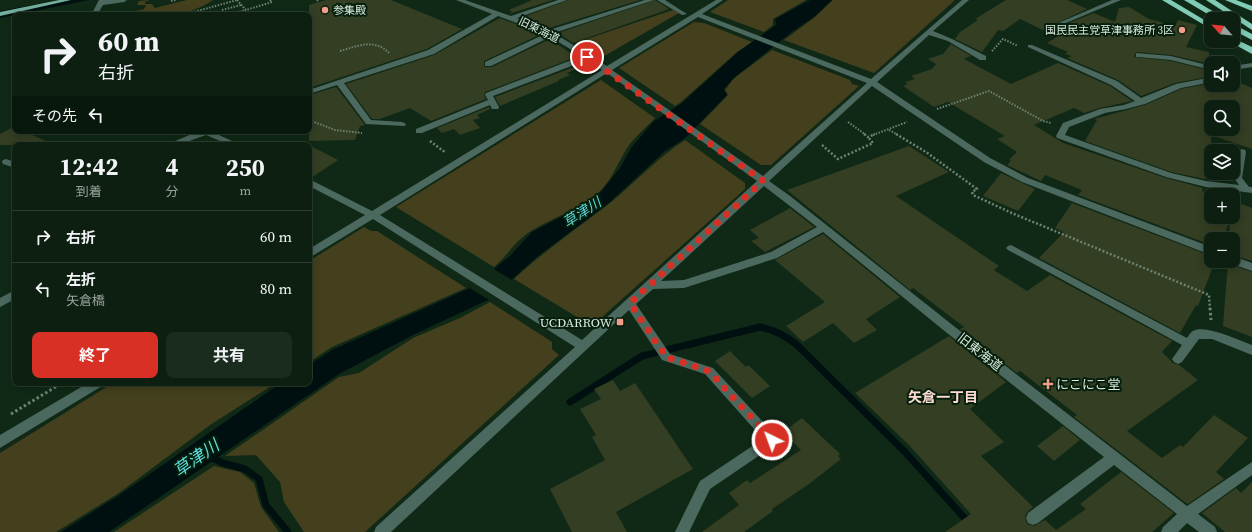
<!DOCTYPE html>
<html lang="ja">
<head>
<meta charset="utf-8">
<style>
	:root { --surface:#0c1f10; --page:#1a2c1e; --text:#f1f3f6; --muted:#9aa29f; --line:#2c3d30; --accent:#d93025 }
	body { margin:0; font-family:"Source Serif 4","Noto Sans JP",serif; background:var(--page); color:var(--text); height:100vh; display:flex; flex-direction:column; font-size:15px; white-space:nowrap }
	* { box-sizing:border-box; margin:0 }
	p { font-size:13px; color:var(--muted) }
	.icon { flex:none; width:22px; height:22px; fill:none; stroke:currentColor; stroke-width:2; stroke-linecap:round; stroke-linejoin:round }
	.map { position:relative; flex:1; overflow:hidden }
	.panel { position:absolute; left:12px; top:142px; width:300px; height:244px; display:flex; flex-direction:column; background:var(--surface); border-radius:8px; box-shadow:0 2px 10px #0003,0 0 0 1px var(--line) }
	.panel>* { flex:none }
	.hud { position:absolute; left:12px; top:12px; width:300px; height:122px; border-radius:8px; box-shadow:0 2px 10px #0003,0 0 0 1px var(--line); background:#0c1f10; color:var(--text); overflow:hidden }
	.needle { width:26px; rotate:297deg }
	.buttons { position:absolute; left:1204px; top:12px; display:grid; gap:8px }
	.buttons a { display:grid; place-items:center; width:36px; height:36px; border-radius:8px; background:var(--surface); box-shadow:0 2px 10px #0003,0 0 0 1px var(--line); font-size:20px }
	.pin { position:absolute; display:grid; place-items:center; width:34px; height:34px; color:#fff; margin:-17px; border:2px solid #fff; border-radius:50%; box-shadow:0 1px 4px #0007 }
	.me { position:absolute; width:44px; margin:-22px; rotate:318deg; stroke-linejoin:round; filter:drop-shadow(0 0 3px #0008) }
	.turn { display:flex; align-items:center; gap:14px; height:84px; padding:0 20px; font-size:18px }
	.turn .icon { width:52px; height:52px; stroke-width:2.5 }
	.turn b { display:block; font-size:28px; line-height:34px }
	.then { display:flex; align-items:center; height:38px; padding:0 20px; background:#0003; gap:8px; font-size:15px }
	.eta { display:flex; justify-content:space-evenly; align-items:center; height:68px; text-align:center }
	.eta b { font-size:24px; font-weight:700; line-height:28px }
	.action { display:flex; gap:8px; margin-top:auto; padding:8px 20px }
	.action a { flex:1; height:46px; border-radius:8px; background:var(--accent); color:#fff; font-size:16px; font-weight:700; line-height:46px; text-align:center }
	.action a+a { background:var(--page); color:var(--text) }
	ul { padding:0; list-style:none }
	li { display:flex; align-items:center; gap:12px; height:52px; padding:0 20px; border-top:1px solid var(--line) }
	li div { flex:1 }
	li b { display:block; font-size:15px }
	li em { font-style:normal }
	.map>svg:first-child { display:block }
	.green { fill:#44401d }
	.water { fill:#001010 }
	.pier { fill:#102916 }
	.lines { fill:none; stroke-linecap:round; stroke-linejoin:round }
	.stream { stroke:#001010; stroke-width:7 }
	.building { fill:#333e22; fill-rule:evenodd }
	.path-far2 { stroke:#6e8272; stroke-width:2; stroke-dasharray:1.5 1.5; stroke-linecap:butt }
	.path-far1 { stroke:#6e8272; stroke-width:2.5; stroke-dasharray:2 2; stroke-linecap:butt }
	.path { stroke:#6e8272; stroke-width:3; stroke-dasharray:2.5 2.5; stroke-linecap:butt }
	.minor { fill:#4c6960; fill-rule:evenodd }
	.major { fill:#72af9c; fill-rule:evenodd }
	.highway { fill:#80cbb5; fill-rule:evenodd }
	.route { stroke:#d93025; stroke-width:7; stroke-dasharray:0 12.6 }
	.poi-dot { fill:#f49d8b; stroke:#061f0d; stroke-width:1.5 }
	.labels { text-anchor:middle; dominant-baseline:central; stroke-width:4; stroke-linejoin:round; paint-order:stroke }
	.far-poi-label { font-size:11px; fill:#d9e8db; stroke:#061f0d; text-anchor:start }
	.far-street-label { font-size:11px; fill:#d9e8db; stroke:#061f0d }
	.poi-label { font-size:13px; fill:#d9e8db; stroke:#061f0d; text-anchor:end }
	.street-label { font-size:13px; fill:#d9e8db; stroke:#061f0d }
	.water-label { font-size:14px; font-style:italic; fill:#5edcde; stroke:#061f0d }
	.neighbourhood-label { font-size:14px; font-weight:bold; fill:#fddbd3; stroke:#061f0d }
	.near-water-label { font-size:17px; font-style:italic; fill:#5edcde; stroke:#061f0d }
</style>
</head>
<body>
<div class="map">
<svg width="1252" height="532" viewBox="0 0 1252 532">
	<rect width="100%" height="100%" fill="#102916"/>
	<g class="green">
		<path d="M150,0L145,2V4H152L155,8L187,0H213C186,18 165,15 133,15L136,11L144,9L146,5H137L139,1Z"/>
		<path d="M728,0H806L773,19V25L764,32L710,12Z"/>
		<path d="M833,0H955L874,73L784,40L815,17Z"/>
		<path d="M673,10L679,13L599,59L575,43Z"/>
		<path d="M694,22L704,23L752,42L737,52L681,102L675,106L619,68Z"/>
		<path d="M772,50L850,80L852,84L859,86L771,165H761L700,124L728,95L725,90L734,78Z"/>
		<path d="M601,80L655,118C646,128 633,138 626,150C617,164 611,182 598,193C578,210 552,218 531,231C515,241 507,256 494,267L396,207Z"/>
		<path d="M685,140L745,183V189L592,326L514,279C544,251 578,228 610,203C636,182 657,158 685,140Z"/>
		<path d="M364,227L371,231H377L466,288L332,347L309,362V261Z"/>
		<path d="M490,302L552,342V349L559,355L365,532H304L284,502L280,482L256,455L225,456L339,377L359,373L413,338L460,318Z"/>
		<path d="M113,383H276L210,425L119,493L56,532H0V453Z"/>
		<path d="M214,466L240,472L254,483L261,507L279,532H114Z"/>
	</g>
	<g class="water">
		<path d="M58,0H89L0,18V11Z"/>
		<path d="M810,0H832L814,17L793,31L734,78L724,89L727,95L684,139L665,151L610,202L538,256L490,299L413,335L339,374L109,532H61L118,496L281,383H309V365L332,350L470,288L510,256L532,232L572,211L600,193L620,168L631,148L654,121L682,103L738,52L776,25L775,19Z"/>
	</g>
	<path class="pier" d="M492,268L512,280L491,301L468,287Z"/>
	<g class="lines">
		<g class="stream">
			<path d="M570,402L642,356L760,327C774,330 786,336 797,345L905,452L977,532"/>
			<path d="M208,456L223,463L245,469L259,479L266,505L288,532"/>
		</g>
	</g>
	<g class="building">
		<path d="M326,0H391L462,29L427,49L309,88V5Z"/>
		<path d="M532,0H553L509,14L512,12L509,10Z"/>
		<path d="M568,0H640L549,28L521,18Z"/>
		<path d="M655,0L669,9L573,43L558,33Z"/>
		<path d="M1006,0H1067L1087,9L1055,24L1061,26L1094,13L1115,22L1119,8L1129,7L1149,19L1175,26L1178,20L1197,25L1186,47L1209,52L1210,64L1171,55L1136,52L1134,57L1171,61L1211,71V74L1202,78L1175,83L1141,96L1118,80L1067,58L1072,56L1065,54L1068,52L1047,43L1057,37L1020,19L1003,31L998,30L982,52L955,39L960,32L978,20L975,19Z"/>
		<path d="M500,18L541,34L484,61V67H492L550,39L576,57L485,92L484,96L486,99L431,121L410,108L380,119H372L346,84L434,55Z"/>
		<path d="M951,44L971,56L964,59L1011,84L1058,63L1110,86L1132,101L1100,108L1084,113L1074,108L1034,125L1063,143L1166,178L1203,188L1202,191L1215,195H1211V217H1233V201L1252,208V261L1233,255V239H1229L1230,219L1223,239H1211V245L1078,195L1082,190L1045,175L1041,181L1007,165L1011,161L1009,160L1017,152L997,139L1005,136L948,102L934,107L903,86L908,84L905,82L915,79L911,76L932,69L936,64L928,59L943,54Z"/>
		<path d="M585,63L587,64L567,73L570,75L558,80L559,81L500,106L495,97Z"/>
		<path d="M1233,80L1252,88V149L1211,135V158L1205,179L1171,172L1085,141L1097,120L1094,119L1145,105L1181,89L1207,84L1211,82V85H1233ZM1211,107H1233V129H1211Z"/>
		<path d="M336,87L365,125L360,126L355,140L309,141V95Z"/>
		<path d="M489,107L490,109L477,115L480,118L473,120L480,128L460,135L454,129L442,133L437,128Z"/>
		<path d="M13,127L15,131H23L55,145H0V134Z"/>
		<path d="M309,145L338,160L311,178H309Z"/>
		<path d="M909,146L949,172L896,196L999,266L994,270L1027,291L1050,275L1172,341L1162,352L1173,363L1179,365L1198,380L1127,431L1162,458L1180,445L1183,447L1214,415L1248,438L1216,472L1224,479L1188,504L1186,503L1074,417L1077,415L1020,371L1017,373L960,329L964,327L913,288L910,290L787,190Z"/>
		<path d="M1001,173L1035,189L1018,211L983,196Z"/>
		<path d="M1072,203L1211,256V261H1215L1198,306L1196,305L1180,333L1039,258L1064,232L1055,228Z"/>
		<path d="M790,208L814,227L765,252L751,241L759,238L750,230Z"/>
		<path d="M823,234L900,297L866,319L877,330L854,343L833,323L803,342L786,326L825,302L775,260Z"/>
		<path d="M1228,262L1229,264L1252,272V337L1223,326Z"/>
		<path d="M949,336L1006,382L970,409L1004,442L981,456L1033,507L1027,512L1025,517L1027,524L1034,526L1045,520L1056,530L1086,509L1080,504L1121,472L1174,513L1152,532H945L971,514L909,445L855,393Z"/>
		<path d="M730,351L746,367L748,365L770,386L752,398L715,361Z"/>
		<path d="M613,380L620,391L635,383L693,469L616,512L627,532H572L550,489L605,460L592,437L596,435L580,409L601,399L594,389Z"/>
		<path d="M802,418L840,454L838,456L841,459L809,484L772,509L773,511L744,532H702L739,505L729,493L747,480L750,483L801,450L783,432Z"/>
		<path d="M1063,426L1080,440L1054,461L1037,446Z"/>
		<path d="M1252,482V532H1225L1202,513L1236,488L1241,493Z"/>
	</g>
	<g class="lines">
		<g class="path-far2">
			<path d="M237,0L246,10L272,2L270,0"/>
			<path d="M317,0L319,2"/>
			<path d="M171,1L176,0"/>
			<path d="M222,10L241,5"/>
			<path d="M183,15L237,0"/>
			<path d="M206,15L209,14"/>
			<path d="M228,15L246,10"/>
			<path d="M340,51C358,46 374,38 389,53"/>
			<path d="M992,51L1003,39L1018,46"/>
			<path d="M937,109L989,91L1043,121L1051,123"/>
			<path d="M309,120L335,130L362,133"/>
			<path d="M848,122L866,135"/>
			<path d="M889,130L898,135"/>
			<path d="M873,135L907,122"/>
		</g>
		<g class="path-far1">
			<path d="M864,134L868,137L875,134"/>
			<path d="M896,134L926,152L977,189L972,192L973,195L1014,214L1209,295L1210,309"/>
			<path d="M430,141L446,153"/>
			<path d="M822,145L838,159L873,143L868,137"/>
		</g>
		<g class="path">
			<path d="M1210,308L1211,320"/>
			<path d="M11,414L62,383"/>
		</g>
		<g class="minor">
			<path d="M99,0H127L124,2L103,5L97,15H91Z"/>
			<path d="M456,0H465L511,16L558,0H567L517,18L549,30L645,0H654L554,33L607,66L716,0H723L702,14L871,79L962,0H969L933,31L952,39L986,56V60H980L948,41L929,35L877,82L990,158L1028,178L1211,247V255L1022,182L984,162L872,86L769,181L790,196L955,327L1187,506L1252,462V475L1198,514L1215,527L1217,532H1199L1187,523L1178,532H1161L1163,527L1177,514L1114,465L1038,523L1033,525L1028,523L1026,518L1028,513L1104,457L947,333L823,232L777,258L684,288L653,289L636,304L670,354L713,368L776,436L778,440L776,444L710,489L689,532H675L700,481L763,439L705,374L662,360L629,310L391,532H374L376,527L575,347L373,219L309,258V249L365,215L309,186V179L372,211L602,70L587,60L493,96L499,107L498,109H492L490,105L422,133H416V129L488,100L485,95L486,93L582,56L550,37L491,66H485V62L545,34L498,16L434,54L344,83L371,120L402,122L406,124L405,126L366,124L337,85L309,94V90L428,50L492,14ZM698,17L867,83L763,176L612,70ZM607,73L757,181L582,340L380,215ZM764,186L817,227L771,252L684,280L661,281Z"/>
			<path d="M657,0H665L687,14L682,15Z"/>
			<path d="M1112,0H1121L1061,25L1056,24Z"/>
			<path d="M1028,45H1032L1117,81L1141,98L1176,84L1202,79L1211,75V80L1207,83L1181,88L1145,104L1126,109L1105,113L1069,127L1065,135L1171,173L1206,181L1239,185L1234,178L1238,152L1242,149L1245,150L1246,152L1242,178L1249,187H1252V193L1206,187L1166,177L1057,138L1056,136L1063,123L1100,109L1124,105L1135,101L1111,85L1028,47Z"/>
			<path d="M1136,53L1171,56L1211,66V70L1171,60L1139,57H1136Z"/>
			<path d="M1252,63V67L1233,70V66Z"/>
			<path d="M199,131H210L241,145H230L206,135L178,145H166Z"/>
			<path d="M6,159L15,162V168L3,164L2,162L3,160Z"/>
			<path d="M1011,245L1187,338C1189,335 1191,332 1193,331C1205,324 1240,341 1252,345V355L1212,339H1199L1182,362L1178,364L1174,362L1172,359L1182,345L1008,250L1006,248L1008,246Z"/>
			<path d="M1233,256L1252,263V271L1229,263V261H1233Z"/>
			<path d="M15,290V299L0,307V298Z"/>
			<path d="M88,383H104L102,386L0,448V435Z"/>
		</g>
		<path class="major" d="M59,0H71L0,16V12Z"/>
		<g class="highway">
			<path d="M1162,0H1171L1211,24V29Z"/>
			<path d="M1184,0H1194L1226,19H1216Z"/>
			<path d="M1206,0H1215L1252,24V30Z"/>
			<path d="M1225,0H1236L1252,6V11Z"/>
			<path d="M1233,24L1252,34V40L1233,30Z"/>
			<path d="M1233,38L1252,47V54L1230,42L1233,41Z"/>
		</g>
	</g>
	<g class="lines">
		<path class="route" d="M587,57L763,181L630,303L666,357L709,371L772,440"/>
	</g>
	<g class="poi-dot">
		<circle cx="325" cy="10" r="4"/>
		<circle cx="1182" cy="30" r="4"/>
		<rect x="616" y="318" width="8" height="8" rx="2"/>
		<path d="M1046 378h4v4h4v4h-4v4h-4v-4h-4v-4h4z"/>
	</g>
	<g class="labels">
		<g class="far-poi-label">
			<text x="333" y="10">参集殿</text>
			<text x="1174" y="30" text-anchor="end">国民民主党草津事務所 3区</text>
		</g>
		<g class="far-street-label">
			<text transform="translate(539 30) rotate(26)">旧東海道</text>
		</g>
		<g class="poi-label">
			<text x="612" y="322">UCDARROW</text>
			<text x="1056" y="384" text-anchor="start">にこにこ堂</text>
		</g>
		<g class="street-label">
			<text transform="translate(980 352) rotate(38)">旧東海道</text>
		</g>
		<g class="water-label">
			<text transform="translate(582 212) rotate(-33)">草津川</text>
		</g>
		<g class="neighbourhood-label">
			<text x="943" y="397">矢倉一丁目</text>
		</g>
		<g class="near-water-label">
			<text transform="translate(196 458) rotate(-35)">草津川</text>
		</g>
	</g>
</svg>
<div class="buttons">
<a><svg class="needle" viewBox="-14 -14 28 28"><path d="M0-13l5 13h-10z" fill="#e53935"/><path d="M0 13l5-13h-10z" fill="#9aa29f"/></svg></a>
<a><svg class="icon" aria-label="sound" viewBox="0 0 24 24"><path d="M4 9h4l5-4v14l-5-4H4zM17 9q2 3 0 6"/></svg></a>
<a><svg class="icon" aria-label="search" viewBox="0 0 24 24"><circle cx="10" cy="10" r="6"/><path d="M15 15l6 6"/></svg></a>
<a><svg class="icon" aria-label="layers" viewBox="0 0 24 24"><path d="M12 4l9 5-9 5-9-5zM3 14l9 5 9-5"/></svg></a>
<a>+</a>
<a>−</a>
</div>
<div class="pin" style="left:587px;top:57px;background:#d93025"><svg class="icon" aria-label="arrive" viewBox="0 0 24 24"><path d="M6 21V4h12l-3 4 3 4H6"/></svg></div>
<svg class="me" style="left:772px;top:440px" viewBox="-20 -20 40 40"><circle r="17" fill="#d93025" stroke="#fff" stroke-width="3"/><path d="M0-11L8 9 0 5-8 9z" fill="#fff"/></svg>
<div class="hud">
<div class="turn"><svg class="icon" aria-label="right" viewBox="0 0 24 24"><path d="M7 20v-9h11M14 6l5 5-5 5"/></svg><div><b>60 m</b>右折</div></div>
<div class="then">その先<svg class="icon" aria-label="left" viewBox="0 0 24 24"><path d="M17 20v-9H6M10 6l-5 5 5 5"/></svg></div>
</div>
<section class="panel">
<div class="eta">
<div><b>12:42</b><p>到着</p></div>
<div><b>4</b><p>分</p></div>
<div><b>250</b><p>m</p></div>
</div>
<ul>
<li><svg class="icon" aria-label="right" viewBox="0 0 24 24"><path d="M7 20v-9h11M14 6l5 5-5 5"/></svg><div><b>右折</b></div><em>60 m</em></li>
<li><svg class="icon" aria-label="left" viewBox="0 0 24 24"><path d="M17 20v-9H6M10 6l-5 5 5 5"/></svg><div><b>左折</b><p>矢倉橋</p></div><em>80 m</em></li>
</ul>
<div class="action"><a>終了</a><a>共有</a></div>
</section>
</div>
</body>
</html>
